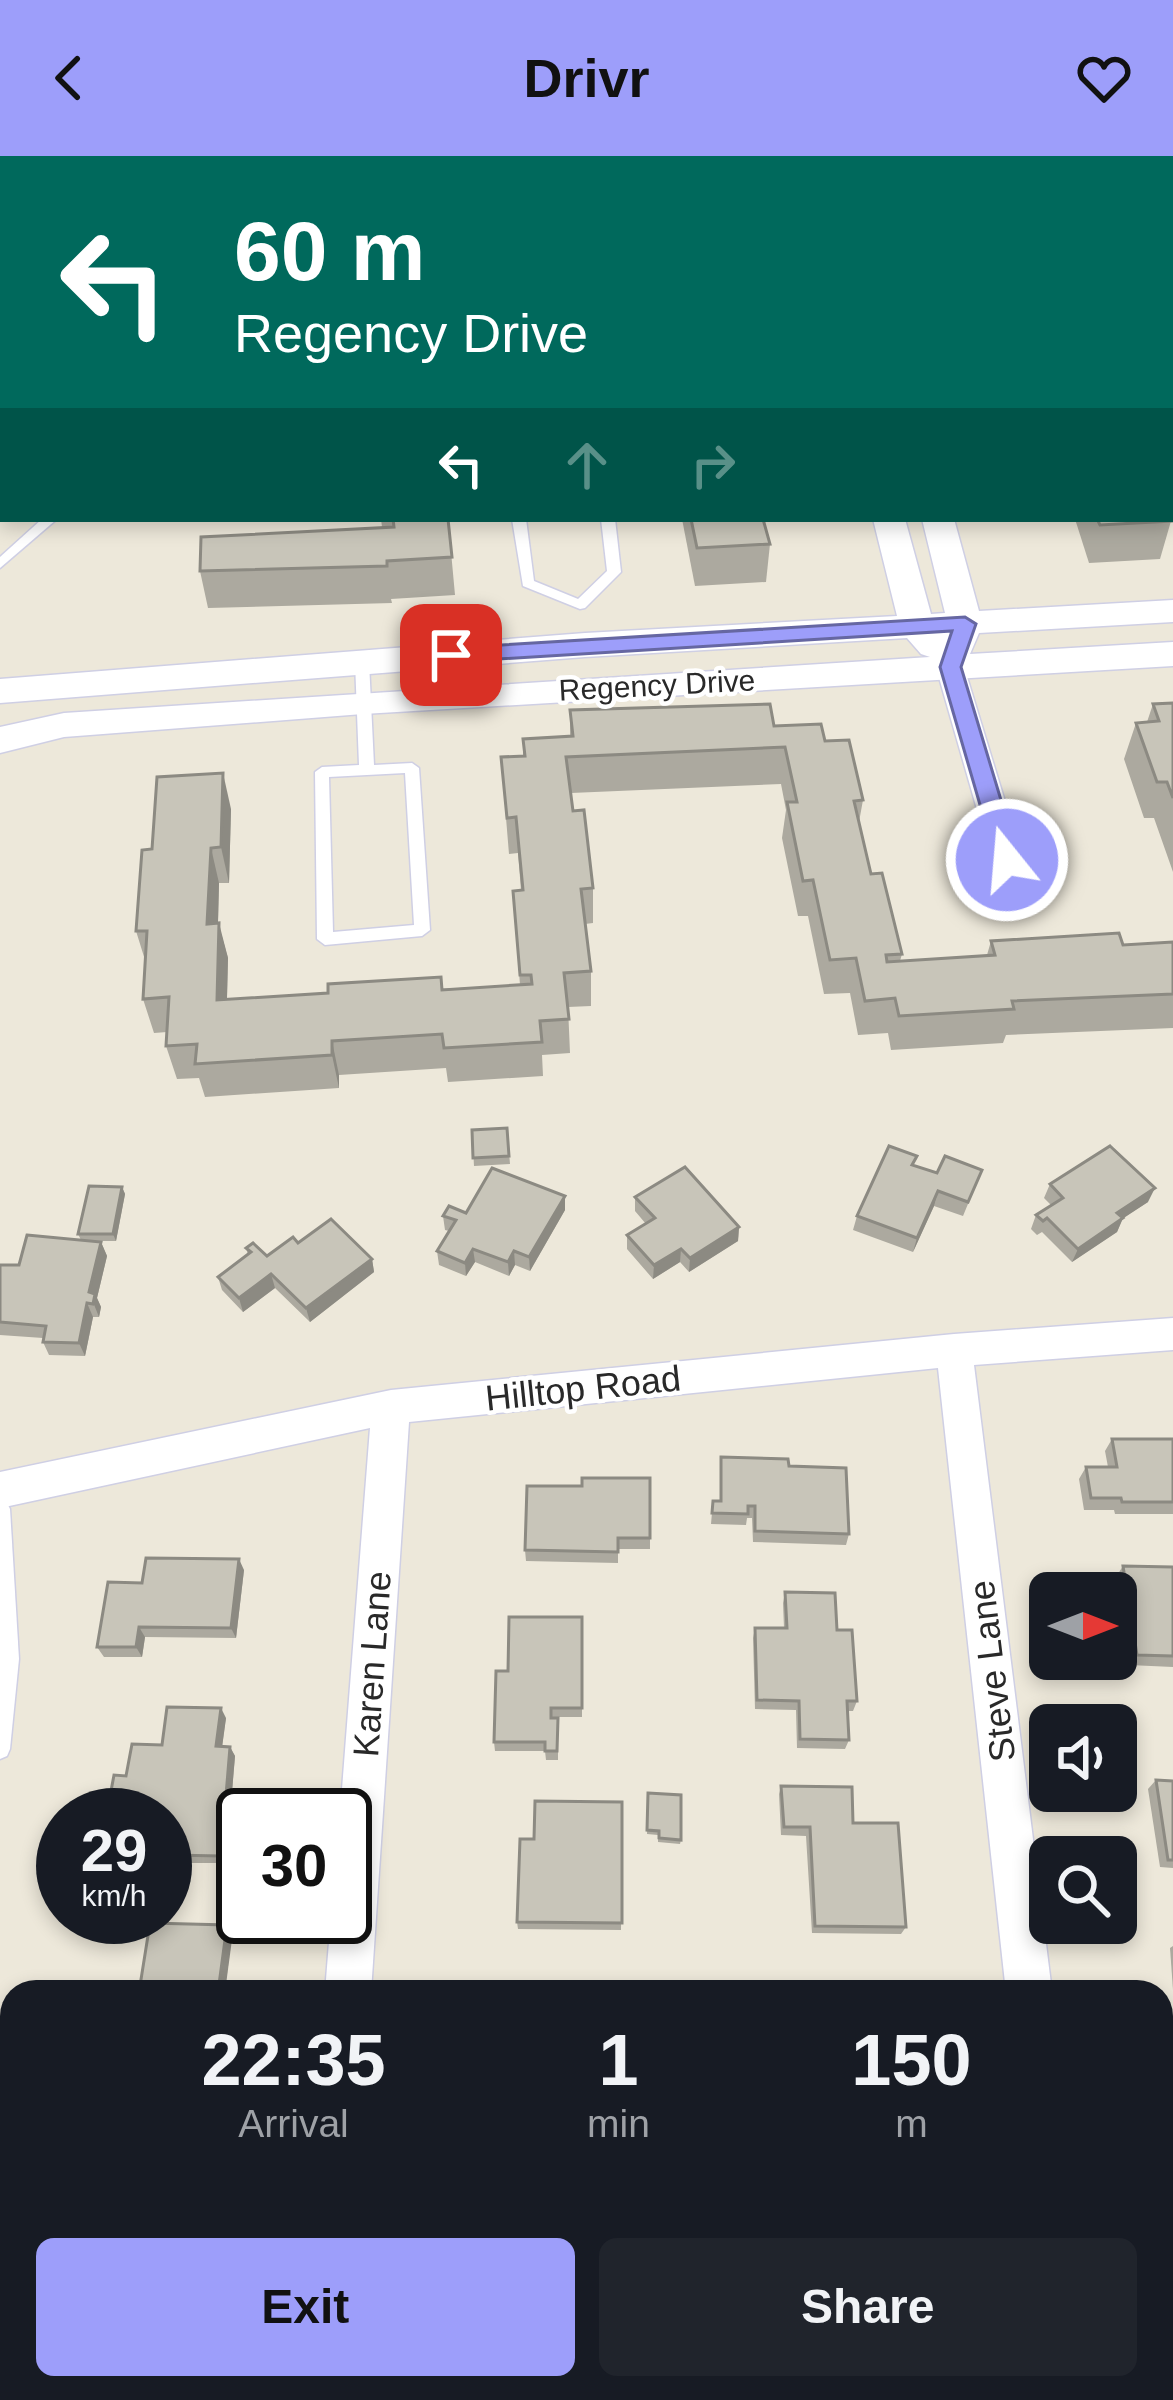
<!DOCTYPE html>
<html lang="en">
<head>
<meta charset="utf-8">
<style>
	:root { --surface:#171b24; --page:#20242c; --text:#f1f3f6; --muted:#9ea1a6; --accent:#9d9efa }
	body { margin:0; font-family:Helvetica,sans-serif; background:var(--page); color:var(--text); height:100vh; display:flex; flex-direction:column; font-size:45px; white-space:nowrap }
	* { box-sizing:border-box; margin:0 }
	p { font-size:39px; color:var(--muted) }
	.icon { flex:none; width:66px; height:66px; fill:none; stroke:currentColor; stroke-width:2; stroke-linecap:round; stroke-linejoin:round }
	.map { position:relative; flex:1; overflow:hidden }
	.drawer { position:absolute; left:0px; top:1824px; width:1173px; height:420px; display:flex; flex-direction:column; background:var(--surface); border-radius:36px 36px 0 0; box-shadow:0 6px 18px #0003 }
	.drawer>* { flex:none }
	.guide { position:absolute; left:0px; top:0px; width:1173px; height:366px; box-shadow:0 6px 18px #0003; background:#00695c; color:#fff; overflow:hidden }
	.needle { width:78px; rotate:90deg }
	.fabs { position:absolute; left:1029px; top:1416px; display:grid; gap:24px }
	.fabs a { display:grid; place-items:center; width:108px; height:108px; border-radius:18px; background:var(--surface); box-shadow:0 6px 18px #0003; font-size:60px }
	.speed { position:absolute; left:36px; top:1632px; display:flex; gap:24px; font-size:60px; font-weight:700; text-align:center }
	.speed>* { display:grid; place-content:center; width:156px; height:156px; border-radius:50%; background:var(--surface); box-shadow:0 6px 18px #0003; line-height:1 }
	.speed small { font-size:30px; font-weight:400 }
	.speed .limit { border:6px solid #111; border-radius:18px; background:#fff; color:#111 }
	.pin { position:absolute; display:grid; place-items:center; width:102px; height:102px; color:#fff; margin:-51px; border-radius:24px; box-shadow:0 6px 18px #0006 }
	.me { position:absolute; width:132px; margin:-66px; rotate:343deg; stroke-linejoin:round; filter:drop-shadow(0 0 9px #0008) }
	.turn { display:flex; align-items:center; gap:42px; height:252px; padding:0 36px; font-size:54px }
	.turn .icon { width:156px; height:156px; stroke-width:2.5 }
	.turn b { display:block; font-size:84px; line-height:102px }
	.lanes { display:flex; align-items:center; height:114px; padding:0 36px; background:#0003; justify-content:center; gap:60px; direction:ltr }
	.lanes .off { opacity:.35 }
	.eta { display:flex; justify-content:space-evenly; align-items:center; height:204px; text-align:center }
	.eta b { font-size:72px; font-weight:700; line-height:84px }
	.button { display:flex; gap:24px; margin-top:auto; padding:24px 36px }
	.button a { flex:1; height:138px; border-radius:18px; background:var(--accent); color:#111; font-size:48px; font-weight:700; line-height:138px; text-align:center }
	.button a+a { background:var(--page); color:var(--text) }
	header { display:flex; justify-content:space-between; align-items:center; height:156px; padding:0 36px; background:var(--accent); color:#111; font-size:54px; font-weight:700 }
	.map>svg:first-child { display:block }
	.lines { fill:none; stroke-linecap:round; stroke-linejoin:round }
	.service-casing { stroke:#cfcfe4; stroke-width:3 }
	.minor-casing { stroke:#cfcfe4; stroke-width:3 }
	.tertiary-casing { stroke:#cfcfe4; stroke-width:3 }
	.service { fill:#fff; fill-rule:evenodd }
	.minor { fill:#fff; fill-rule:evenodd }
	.tertiary { fill:#fff; fill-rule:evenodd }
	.wall { fill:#aca99f }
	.shaded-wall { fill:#8c8a82 }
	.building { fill:#c8c5b9; stroke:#8c8a82; stroke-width:3 }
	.route { fill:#9d9efa; stroke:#6667a2; stroke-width:3 }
	.labels { text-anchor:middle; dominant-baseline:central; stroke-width:9; stroke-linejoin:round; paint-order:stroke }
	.far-street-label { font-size:30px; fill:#292929; stroke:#fff }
	.street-label { font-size:36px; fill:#292929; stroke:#fff }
</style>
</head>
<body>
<header><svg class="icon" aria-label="back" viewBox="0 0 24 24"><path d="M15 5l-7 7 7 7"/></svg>Drivr<svg class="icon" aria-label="heart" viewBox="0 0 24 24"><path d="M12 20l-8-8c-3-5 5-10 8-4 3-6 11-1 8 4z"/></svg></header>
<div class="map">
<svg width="1173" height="2244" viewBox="0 0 1173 2244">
	<rect width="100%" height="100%" fill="#ede8da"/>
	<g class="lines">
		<g class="service-casing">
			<g id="service">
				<rect x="196" y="0" width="10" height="3"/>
				<path d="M42,363H57L0,412V401Z"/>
				<path d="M512,363H526L534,425L578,443L607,415L601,363H615L621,416L585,452L580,453L523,430Z"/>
				<path d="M362,501L369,506L374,609L412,607L419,612L430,774L422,780L325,789L317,783L315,616L322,611L359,609L355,506ZM405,617L414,769L333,776L329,621Z"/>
				<path d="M0,1344L7,1347L10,1353L19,1503L10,1593L7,1600L0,1603Z"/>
			</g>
		</g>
		<g class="minor-casing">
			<g id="minor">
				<path d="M585,0H608L583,3Z"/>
				<path d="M1022,0H1044L1045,3H1023Z"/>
				<path d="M950,502L964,511L1036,747L1031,755H1009L1004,747L936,511Z"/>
				<path d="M1173,1162V1194L974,1209L1052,1836H1006L938,1212L409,1266L371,1836H325L331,1761H345V1659H340L370,1272L0,1352V1316L391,1234L954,1178Z"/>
				<path d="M294,2232H344L343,2244H293Z"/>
				<path d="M1051,2232H1101L1102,2244H1052Z"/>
			</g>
		</g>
		<g class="tertiary-casing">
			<g id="tertiary">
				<path d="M776,0H804L805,3H777Z"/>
				<path d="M826,0H854L855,3H827Z"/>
				<path d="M873,363H905L931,458L945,457L922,363H954L979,455L1173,444V466L979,477L970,498L1173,486V510L363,558L64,581L0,597V571L64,557L930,501L921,498L907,482L585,501L0,547V523L585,477L897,460Z"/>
			</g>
		</g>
		<use href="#service" class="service"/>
		<use href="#minor" class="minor"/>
		<use href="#tertiary" class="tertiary"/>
	</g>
	<g class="wall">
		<path d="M1097,0H1173V213H1170V3H1098Z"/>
		<path d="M381,363H448L455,439L391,443L392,447L208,452L200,415L382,371Z"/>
		<path d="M682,363H763L770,388L766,426L695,430Z"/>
		<path d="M1075,363H1170L1171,365L1160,403L1089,407Z"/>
		<path d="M1173,547V716L1154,662H1144L1124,603L1136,567L1147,566L1153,548Z"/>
		<path d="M570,554L774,570L825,585L863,644L859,666L871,718L902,798L900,805L987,799L991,785L1123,789L1173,786V872L1006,879L1003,887L891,894L888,877L858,879L850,837L824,838L808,760H798L782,682L786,654L781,628L571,637L573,655L593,732V767L585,768L591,815V850L568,851L570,897L542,899L543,920L448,926L446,912L339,919V932L205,941L199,922L177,923L166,890L167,876L154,877L143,843L145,804L136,775L152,693L231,653L229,727H219L218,767L228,802L227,843L520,829L513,735L521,734L518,697L509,698L501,601L523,600V583L570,580Z"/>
		<path d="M507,972L510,1008L474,1010L472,974Z"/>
		<path d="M914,1010L937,1017L982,1014L963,1060L934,1050L913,1096L853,1074L857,1060Z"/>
		<path d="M1050,1028L1148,1046L1123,1062L1117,1076L1072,1106L1042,1076L1037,1079L1031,1073L1036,1059L1051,1049L1044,1042Z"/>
		<path d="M122,1031L125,1038L116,1085H87L101,1086L107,1100L97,1142L101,1151L99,1161H93L85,1200L49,1199L43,1186V1182L0,1179V1109H19L81,1084L78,1078Z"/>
		<path d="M635,1041L739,1071L738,1085L689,1116L680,1106L653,1123L627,1093V1079L646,1068L635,1055Z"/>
		<path d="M565,1054L530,1115L515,1109L509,1120L475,1106L466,1120L439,1109L437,1095L449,1075L445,1074L443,1060L466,1057Z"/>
		<path d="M298,1087L372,1103L374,1116L310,1166L275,1132L243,1156L222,1134L218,1121L248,1099L246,1092L267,1100Z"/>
		<path d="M1112,1283H1173V1358H1115L1114,1354H1084L1079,1323L1086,1311H1108L1105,1295Z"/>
		<path d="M721,1301L789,1310L849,1378L846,1389L753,1386L752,1362H747L746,1369L711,1368L713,1345H720Z"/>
		<path d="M582,1330L650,1382V1393H618V1407L526,1405L525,1394Z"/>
		<path d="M1123,1410L1173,1411V1511L1129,1509L1116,1421Z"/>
		<path d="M244,1414L236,1482L145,1481L142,1501H104L97,1491L142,1427Z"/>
		<path d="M785,1436L837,1474L857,1545L853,1555H847L849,1584L845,1593L797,1592L796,1554L755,1553L753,1482L755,1472H784L783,1447Z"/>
		<path d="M582,1461V1561H552L558,1562V1604H546L545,1595H495L494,1586L508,1515Z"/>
		<path d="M226,1562L222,1590L230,1591L235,1600L226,1707H176L170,1699L173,1676H165V1659L118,1644L111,1635L162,1589Z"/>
		<path d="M1156,1624L1173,1625V1712L1160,1711L1148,1633Z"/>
		<path d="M781,1630L853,1667L906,1771L901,1778L812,1777L806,1680L781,1679L779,1638Z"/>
		<path d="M648,1637L681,1684L680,1688L658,1686V1679L647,1678Z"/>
		<path d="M622,1646L621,1774L518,1773L517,1766L534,1683Z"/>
		<path d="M1173,1790V1834L1170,1792Z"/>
	</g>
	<g class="shaded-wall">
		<path d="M131,0H166L162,3H127Z"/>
		<path d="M3,320V350L0,352V322Z"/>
		<path d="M223,617L231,653L229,727L221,691Z"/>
		<path d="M211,692L219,727L217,803L207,768Z"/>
		<path d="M219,767L228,802L226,878L217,844Z"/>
		<path d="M332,885L339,919V932L332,899Z"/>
		<path d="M122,1031L125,1038L116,1085L113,1078Z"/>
		<path d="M1155,1032L1148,1046L1110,1071L1117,1057Z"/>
		<path d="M938,1035L934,1050L913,1096L917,1082Z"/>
		<path d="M565,1040V1054L530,1115L529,1101Z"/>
		<path d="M1123,1062L1117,1076L1072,1106L1078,1093Z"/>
		<path d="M739,1071L738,1085L689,1116L690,1102Z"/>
		<path d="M101,1086L107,1100L97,1142L101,1151L99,1161L89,1136Z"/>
		<path d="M473,1093L475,1106L466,1120L465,1107Z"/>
		<path d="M681,1093L680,1106L653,1123L654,1109Z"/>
		<path d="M514,1095L515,1109L509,1120L508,1106Z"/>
		<path d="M372,1103L374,1116L310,1166L306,1152Z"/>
		<path d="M271,1118L275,1132L243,1156L239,1142Z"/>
		<path d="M87,1147L93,1161L85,1200L79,1187Z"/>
		<path d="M239,1403L244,1414L236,1482L231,1472Z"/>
		<path d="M139,1471L145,1481L142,1501L136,1491Z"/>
		<path d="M221,1552L226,1562L221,1599L216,1590Z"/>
		<path d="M230,1591L235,1600L226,1707L221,1700Z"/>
		<path d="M227,1769L233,1776L225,1836H218Z"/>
	</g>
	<g class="building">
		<path d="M27,0H131L127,3H23Z"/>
		<path d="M477,0H527L528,3H477Z"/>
		<path d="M1123,0H1173V80L1170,75V3H1124Z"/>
		<path d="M3,17V149L1,150L3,151V320L0,322V19Z"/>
		<path d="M1173,81V110H1170V82Z"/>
		<rect x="1170" y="146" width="3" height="30"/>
		<path d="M1170,362L1171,365L1100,369L1097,363Z"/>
		<path d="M393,363H448L452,401L387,405V410L200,415L201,381L394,371Z"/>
		<path d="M691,363H763L770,388L697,392Z"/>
		<path d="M1173,547V642L1167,626H1157L1136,567L1159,565L1153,548Z"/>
		<path d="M770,548L774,570L821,568L825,585L849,584L863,644L854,645L871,718L882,717L902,798L886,799L887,806L995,799L991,785L1119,777L1123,789L1173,786V838L1012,845L1014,853L899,860L895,842L865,845L856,802L830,804L813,724L803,725L787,646H797L785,591L566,601L573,655L584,654L593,732L581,733L591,815L564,817L569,863L540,865L542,886L444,892L442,878L332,885V899L195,908L197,888L166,890L169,841L143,843L147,775H136L142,694L152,693L157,621L223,617L221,691L211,692L207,768L219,767L217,844L328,837V828L441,821L442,834L532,828L531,819H520L513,735L523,734L516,661L507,662L501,601L525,600L523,583L573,580L570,554Z"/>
		<path d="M507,972L509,1000L473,1002L472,974Z"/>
		<path d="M889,990L917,1000L912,1009L937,1017L945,1000L982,1014L968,1046L938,1035L917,1082L857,1060Z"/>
		<path d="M1110,990L1155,1032L1117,1057L1123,1062L1078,1093L1047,1062L1043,1065L1036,1059L1063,1042L1050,1028Z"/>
		<path d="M685,1011L739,1071L690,1102L681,1093L654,1109L627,1079L655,1062L635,1041Z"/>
		<path d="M492,1012L565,1040L529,1101L514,1095L508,1106L473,1093L465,1107L437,1095L456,1064L443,1060L449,1050L466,1057Z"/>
		<path d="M89,1030L122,1031L113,1078H78Z"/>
		<path d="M331,1063L372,1103L306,1152L271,1118L239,1142L218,1121L251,1096L246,1092L253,1087L267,1100L293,1081L298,1087Z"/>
		<path d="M27,1079L101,1086L89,1136L95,1138L93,1148L87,1147L79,1187L43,1186L46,1170L0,1166V1109H19Z"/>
		<path d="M1112,1283H1173V1346H1122L1121,1342H1091L1086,1311H1117Z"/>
		<path d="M721,1301L788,1303L789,1310L846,1312L849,1378L755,1375V1350H748V1358L712,1357L713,1345H721Z"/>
		<path d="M582,1322H650V1382H618V1396L525,1394L527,1330H582Z"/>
		<path d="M146,1402L239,1403L231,1472L139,1471L136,1491H97L108,1426L142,1427Z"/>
		<path d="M1123,1410L1173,1411V1500L1137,1499Z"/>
		<path d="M785,1436L835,1437L837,1474H852L857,1545H847L849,1584L800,1583L799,1545L757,1544L755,1472H787Z"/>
		<path d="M509,1461H582V1552H551V1562H558L557,1595H545V1586H494L496,1515H508Z"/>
		<path d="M167,1551L221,1552L216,1590L230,1591L221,1700L170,1699L174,1668H165V1659H120L123,1635H111L114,1619L126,1620L132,1588L162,1589Z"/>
		<path d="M1156,1624L1173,1625V1704H1168Z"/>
		<path d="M781,1630L852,1631L853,1667H898L906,1771L815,1770L810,1671H784Z"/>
		<path d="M648,1637L681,1639V1684L659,1682V1675L647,1674Z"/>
		<path d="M535,1645L622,1646V1767L517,1766L520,1683H534Z"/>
		<path d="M150,1767L227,1769L218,1836H139Z"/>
		<path d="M503,2232H622V2244H502Z"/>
	</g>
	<path class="route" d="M965,461L976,468L961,511L1019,704L1007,713L996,704L940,511L952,475L451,506L441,499L451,492Z"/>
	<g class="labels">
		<g class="far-street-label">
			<text transform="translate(657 529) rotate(-3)">Regency Drive</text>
		</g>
		<g class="street-label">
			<text transform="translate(583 1232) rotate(-6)">Hilltop Road</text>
			<text transform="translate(372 1508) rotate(-86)">Karen Lane</text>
			<text transform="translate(992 1515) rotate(-97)">Steve Lane</text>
		</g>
	</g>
</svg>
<div class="fabs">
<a><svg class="needle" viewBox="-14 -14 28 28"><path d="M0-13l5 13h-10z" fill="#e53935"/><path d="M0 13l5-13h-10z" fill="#9ea1a6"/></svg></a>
<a><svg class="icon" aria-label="sound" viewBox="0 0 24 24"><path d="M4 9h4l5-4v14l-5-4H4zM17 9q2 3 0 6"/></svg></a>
<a><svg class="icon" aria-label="search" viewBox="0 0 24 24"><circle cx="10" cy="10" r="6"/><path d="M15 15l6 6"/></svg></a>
</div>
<div class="speed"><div>29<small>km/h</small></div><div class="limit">30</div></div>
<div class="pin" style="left:451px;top:499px;background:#d93025"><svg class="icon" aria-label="arrive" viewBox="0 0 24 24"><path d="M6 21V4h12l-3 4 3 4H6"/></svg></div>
<svg class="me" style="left:1007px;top:704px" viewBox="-20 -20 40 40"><circle r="17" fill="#9d9efa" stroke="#fff" stroke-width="3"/><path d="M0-11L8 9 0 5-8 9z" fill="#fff"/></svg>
<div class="guide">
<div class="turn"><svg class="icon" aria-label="left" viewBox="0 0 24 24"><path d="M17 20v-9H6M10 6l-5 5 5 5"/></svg><div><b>60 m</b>Regency Drive</div></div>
<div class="lanes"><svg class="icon" aria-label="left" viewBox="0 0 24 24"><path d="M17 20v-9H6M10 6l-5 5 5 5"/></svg><svg class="icon off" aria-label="ahead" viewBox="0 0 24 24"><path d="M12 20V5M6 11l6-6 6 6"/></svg><svg class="icon off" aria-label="right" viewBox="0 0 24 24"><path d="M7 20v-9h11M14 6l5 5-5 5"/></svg></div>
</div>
<section class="drawer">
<div class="eta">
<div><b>22:35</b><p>Arrival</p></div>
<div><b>1</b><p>min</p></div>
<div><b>150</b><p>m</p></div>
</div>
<div class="button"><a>Exit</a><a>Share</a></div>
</section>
</div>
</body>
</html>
